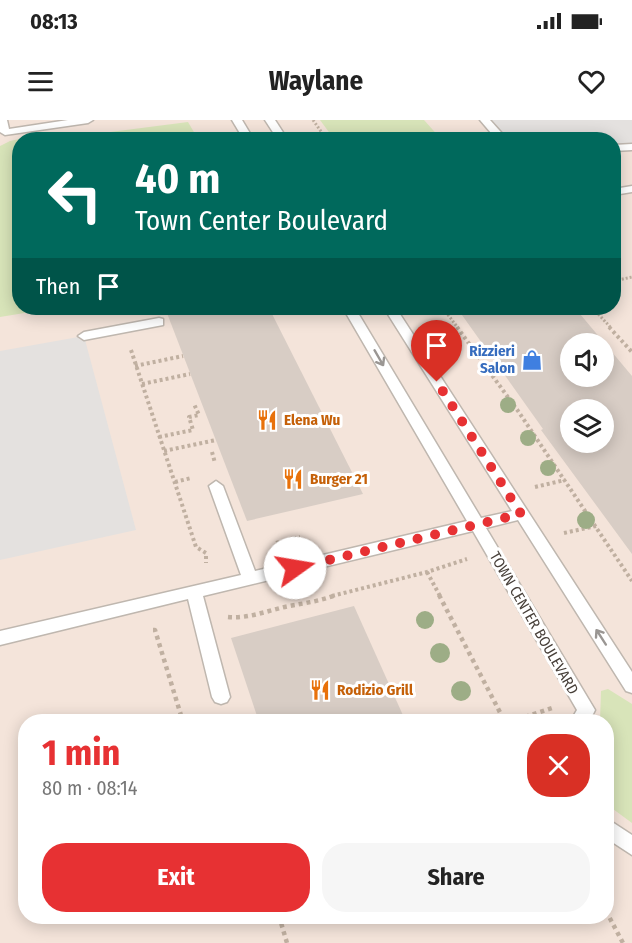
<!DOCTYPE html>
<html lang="en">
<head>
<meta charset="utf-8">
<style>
	:root { --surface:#fff; --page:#f6f6f6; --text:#222; --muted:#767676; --accent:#e73133 }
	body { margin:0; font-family:"Fira Sans Condensed",sans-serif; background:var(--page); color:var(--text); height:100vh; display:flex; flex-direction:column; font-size:22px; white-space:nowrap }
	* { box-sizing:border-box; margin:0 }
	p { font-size:20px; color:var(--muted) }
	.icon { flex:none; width:33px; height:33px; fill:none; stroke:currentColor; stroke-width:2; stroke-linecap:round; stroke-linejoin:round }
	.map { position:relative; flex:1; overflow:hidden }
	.side { position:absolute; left:18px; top:594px; width:596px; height:210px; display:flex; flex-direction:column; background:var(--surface); border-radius:24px; box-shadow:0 3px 15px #0003 }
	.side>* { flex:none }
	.top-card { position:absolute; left:12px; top:12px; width:609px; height:183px; border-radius:24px; box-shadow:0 3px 15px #0003; background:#00695c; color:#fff; overflow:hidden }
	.controls { position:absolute; left:560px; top:213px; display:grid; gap:12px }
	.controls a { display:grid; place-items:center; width:54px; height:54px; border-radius:50%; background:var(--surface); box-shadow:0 3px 15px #0003; font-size:30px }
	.pin { position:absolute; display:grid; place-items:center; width:51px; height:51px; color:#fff; margin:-62px -26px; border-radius:50% 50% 50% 0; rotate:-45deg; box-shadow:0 0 6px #0007 }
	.pin .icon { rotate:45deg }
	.me { position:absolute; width:66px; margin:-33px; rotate:77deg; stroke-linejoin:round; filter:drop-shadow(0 0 4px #0008) }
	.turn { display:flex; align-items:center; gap:21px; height:126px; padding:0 24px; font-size:27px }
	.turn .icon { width:78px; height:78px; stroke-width:2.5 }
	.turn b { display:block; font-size:42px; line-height:51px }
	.then { display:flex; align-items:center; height:57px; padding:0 24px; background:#0003; gap:12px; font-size:22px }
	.round { display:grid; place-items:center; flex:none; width:63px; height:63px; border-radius:24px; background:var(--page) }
	.headline { display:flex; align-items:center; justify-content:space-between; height:102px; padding:0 24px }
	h1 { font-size:36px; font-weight:700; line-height:45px; color:var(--accent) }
	.primary-button { display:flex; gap:12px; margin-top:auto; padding:12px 24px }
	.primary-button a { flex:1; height:69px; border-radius:24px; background:var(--accent); color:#fff; font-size:24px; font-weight:700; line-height:69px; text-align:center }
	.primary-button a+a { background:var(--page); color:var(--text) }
	.status { display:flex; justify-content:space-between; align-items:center; height:42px; padding:0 30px; background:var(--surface); direction:ltr }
	.status svg { height:16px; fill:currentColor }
	header { display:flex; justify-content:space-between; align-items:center; height:78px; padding:0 24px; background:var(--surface); font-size:27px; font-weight:700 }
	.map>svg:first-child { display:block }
	.commercial { fill:#f4e4da; fill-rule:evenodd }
	.green { fill:#d8e4b9 }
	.parking { fill:#e4e1df }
	.building { fill:#d8cdc5; fill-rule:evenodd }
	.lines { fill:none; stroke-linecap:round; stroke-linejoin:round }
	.service-casing { stroke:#bfb7af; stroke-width:3 }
	.path-far2 { stroke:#c0b0a1; stroke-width:3; stroke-dasharray:2 2; stroke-linecap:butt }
	.path-far1 { stroke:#c0b0a1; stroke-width:4; stroke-dasharray:3 3; stroke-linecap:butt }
	.path { stroke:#c0b0a1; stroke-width:4.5; stroke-dasharray:4 4; stroke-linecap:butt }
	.service { fill:#fff; fill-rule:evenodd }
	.tree { fill:#9dad86 }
	.oneway { stroke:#9a9693 }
	.route { stroke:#e73133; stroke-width:10; stroke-dasharray:0 18 }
	.labels { text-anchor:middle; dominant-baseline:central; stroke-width:6; stroke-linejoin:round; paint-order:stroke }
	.shop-label { font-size:15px; font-weight:bold; fill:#366cbe; stroke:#fff; text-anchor:end }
	.food-label { font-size:15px; font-weight:bold; fill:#c56008; stroke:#fff; text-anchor:start }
	.street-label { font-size:15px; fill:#48403a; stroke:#fff }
</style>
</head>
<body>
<div class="status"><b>08:13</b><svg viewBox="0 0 49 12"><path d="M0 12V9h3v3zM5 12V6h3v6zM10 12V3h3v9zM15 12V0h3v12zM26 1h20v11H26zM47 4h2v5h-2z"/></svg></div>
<header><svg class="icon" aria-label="menu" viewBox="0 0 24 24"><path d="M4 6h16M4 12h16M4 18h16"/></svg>Waylane<svg class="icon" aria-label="heart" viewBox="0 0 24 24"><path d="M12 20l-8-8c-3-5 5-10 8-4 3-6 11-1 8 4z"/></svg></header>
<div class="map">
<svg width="632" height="823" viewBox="0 0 632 823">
	<rect width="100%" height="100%" fill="#f4f0ec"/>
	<path class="commercial" d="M0,0H632V823H0ZM20,20H614V188H20ZM570,224H603V256H570ZM570,290H603V322H570ZM26,602H606V796H26Z"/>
	<g class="green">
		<path d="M320,0H424L441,19H334Z"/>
		<path d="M188,2L198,19H56Z"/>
		<path d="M43,14L55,19L20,20V188H55L0,197V26L10,21Z"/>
		<path d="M608,569L632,584V703L613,689L606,678V602L600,601L601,571Z"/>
	</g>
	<g class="parking">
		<path d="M485,0H632V27L614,28V20L503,19Z"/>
		<path d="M84,216L136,410L0,440V231Z"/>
	</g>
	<g class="building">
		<path d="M165,188H269L363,374L247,401Z"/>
		<path d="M457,188H575L632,256V434L541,310L543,309ZM570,224H603V256H570ZM570,290H603V322H570Z"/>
		<path d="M354,486L406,602H259L231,518Z"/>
	</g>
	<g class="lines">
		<g class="service-casing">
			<g id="service">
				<path d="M0,0H7L9,9L68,0H93L88,3L5,15L0,12Z"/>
				<path d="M232,0H242L254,20H244Z"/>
				<path d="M265,0H275L288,20H278Z"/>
				<path d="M480,0H490L508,20H497Z"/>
				<path d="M632,24V30L614,31V25Z"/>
				<path d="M632,66V72L614,75V69Z"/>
				<path d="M343,188H355L481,398L512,391L384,188H396L632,552V573L626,571L518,400L486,408L592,585L595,590L589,602H570L577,590L473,411L203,476L230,577L227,582L221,584L215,582L212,577L188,479L0,525V511L241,455L209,366L216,361L223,366L255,451L467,401Z"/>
				<path d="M159,198L163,199V205L84,220L78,216L84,212Z"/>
				<path d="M606,698L632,715V735L606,718Z"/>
			</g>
		</g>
		<g class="path-far2">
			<path d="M313,0L327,20"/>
			<path d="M614,161L632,157"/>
			<path d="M443,188L458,208"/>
			<path d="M593,188L611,208"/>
		</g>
		<g class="path-far1">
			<path d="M457,207L518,291L632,461"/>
			<path d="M609,207L632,232"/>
			<path d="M131,230L196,427L206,433V443"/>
			<path d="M135,246L183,236"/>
			<path d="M142,264L190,254"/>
			<path d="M159,317L193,310L189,297L199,295L194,284"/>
			<path d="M164,331L216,320"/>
			<path d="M212,332L215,343"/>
			<path d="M175,362L191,358"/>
			<path d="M535,367L565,360"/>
			<path d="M564,413L596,406"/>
			<path d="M276,423L300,417"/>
			<path d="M427,452L440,476"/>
			<path d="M332,476L427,452L467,439"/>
		</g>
		<g class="path">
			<path d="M439,475L505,602"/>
			<path d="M228,497C249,499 269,490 289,486C306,483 320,481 336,475"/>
			<path d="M153,510H155L183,602"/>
			<path d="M510,602L552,588"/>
			<path d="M606,791L623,823"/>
			<path d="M279,796L287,823"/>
		</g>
		<use href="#service" class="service"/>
	</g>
	<g class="tree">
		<circle cx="508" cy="285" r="8"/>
		<circle cx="528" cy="318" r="8"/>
		<circle cx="548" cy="348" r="8"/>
		<circle cx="586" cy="400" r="9"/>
		<circle cx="425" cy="500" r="9"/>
		<circle cx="440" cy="533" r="10"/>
		<circle cx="461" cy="571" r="10"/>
	</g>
	<defs><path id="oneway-shaft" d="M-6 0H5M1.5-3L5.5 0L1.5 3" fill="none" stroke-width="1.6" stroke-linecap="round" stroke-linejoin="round" transform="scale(1.5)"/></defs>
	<g class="oneway">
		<use href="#oneway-shaft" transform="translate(379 238) rotate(60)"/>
		<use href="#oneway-shaft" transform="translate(601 517) rotate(-123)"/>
	</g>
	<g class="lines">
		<path class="route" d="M295,448L521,394L437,262"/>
	</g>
	<defs>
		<g id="shop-bare" transform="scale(1.62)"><path d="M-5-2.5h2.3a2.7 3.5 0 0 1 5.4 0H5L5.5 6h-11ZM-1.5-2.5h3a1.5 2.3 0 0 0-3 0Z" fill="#3f7fe0" stroke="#fff" stroke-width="2.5" paint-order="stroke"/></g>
		<g id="restaurant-bare" transform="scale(1.62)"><path d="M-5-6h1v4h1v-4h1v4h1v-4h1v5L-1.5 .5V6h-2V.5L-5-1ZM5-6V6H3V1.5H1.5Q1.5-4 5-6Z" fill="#e8710a" stroke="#fff" stroke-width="2.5" paint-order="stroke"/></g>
	</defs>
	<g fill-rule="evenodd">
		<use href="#shop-bare" x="532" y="240"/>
		<use href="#restaurant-bare" x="267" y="300"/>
		<use href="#restaurant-bare" x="293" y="359"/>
		<use href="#restaurant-bare" x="320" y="570"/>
	</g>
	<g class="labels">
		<g class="shop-label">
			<text x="515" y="231">Rizzieri<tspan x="515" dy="17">Salon</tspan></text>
		</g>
		<g class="food-label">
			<text x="284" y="300">Elena Wu</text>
			<text x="310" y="359">Burger 21</text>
			<text x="337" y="570">Rodizio Grill</text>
		</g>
		<g class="street-label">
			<text transform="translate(534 503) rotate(60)">TOWN CENTER BOULEVARD</text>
		</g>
	</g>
</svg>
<div class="controls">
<a><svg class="icon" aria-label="sound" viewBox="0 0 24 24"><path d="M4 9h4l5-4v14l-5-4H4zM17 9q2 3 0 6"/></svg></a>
<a><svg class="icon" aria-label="layers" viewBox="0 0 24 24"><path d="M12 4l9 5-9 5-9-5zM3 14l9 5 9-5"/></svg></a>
</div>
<div class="pin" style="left:437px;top:262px;background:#d93025"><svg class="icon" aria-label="arrive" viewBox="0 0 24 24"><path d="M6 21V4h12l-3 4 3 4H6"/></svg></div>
<svg class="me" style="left:295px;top:448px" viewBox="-20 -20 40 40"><circle r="19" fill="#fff"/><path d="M0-13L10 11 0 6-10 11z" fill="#e73133"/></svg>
<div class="top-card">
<div class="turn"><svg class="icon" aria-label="left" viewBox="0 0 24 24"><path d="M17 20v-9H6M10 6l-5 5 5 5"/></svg><div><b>40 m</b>Town Center Boulevard</div></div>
<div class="then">Then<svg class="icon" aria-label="arrive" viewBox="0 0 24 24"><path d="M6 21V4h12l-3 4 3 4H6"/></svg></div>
</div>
<section class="side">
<div class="headline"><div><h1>1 min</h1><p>80 m · 08:14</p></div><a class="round" style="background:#d93025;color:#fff"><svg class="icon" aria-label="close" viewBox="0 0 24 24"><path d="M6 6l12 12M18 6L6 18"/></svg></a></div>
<div class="primary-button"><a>Exit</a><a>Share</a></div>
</section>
</div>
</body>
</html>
